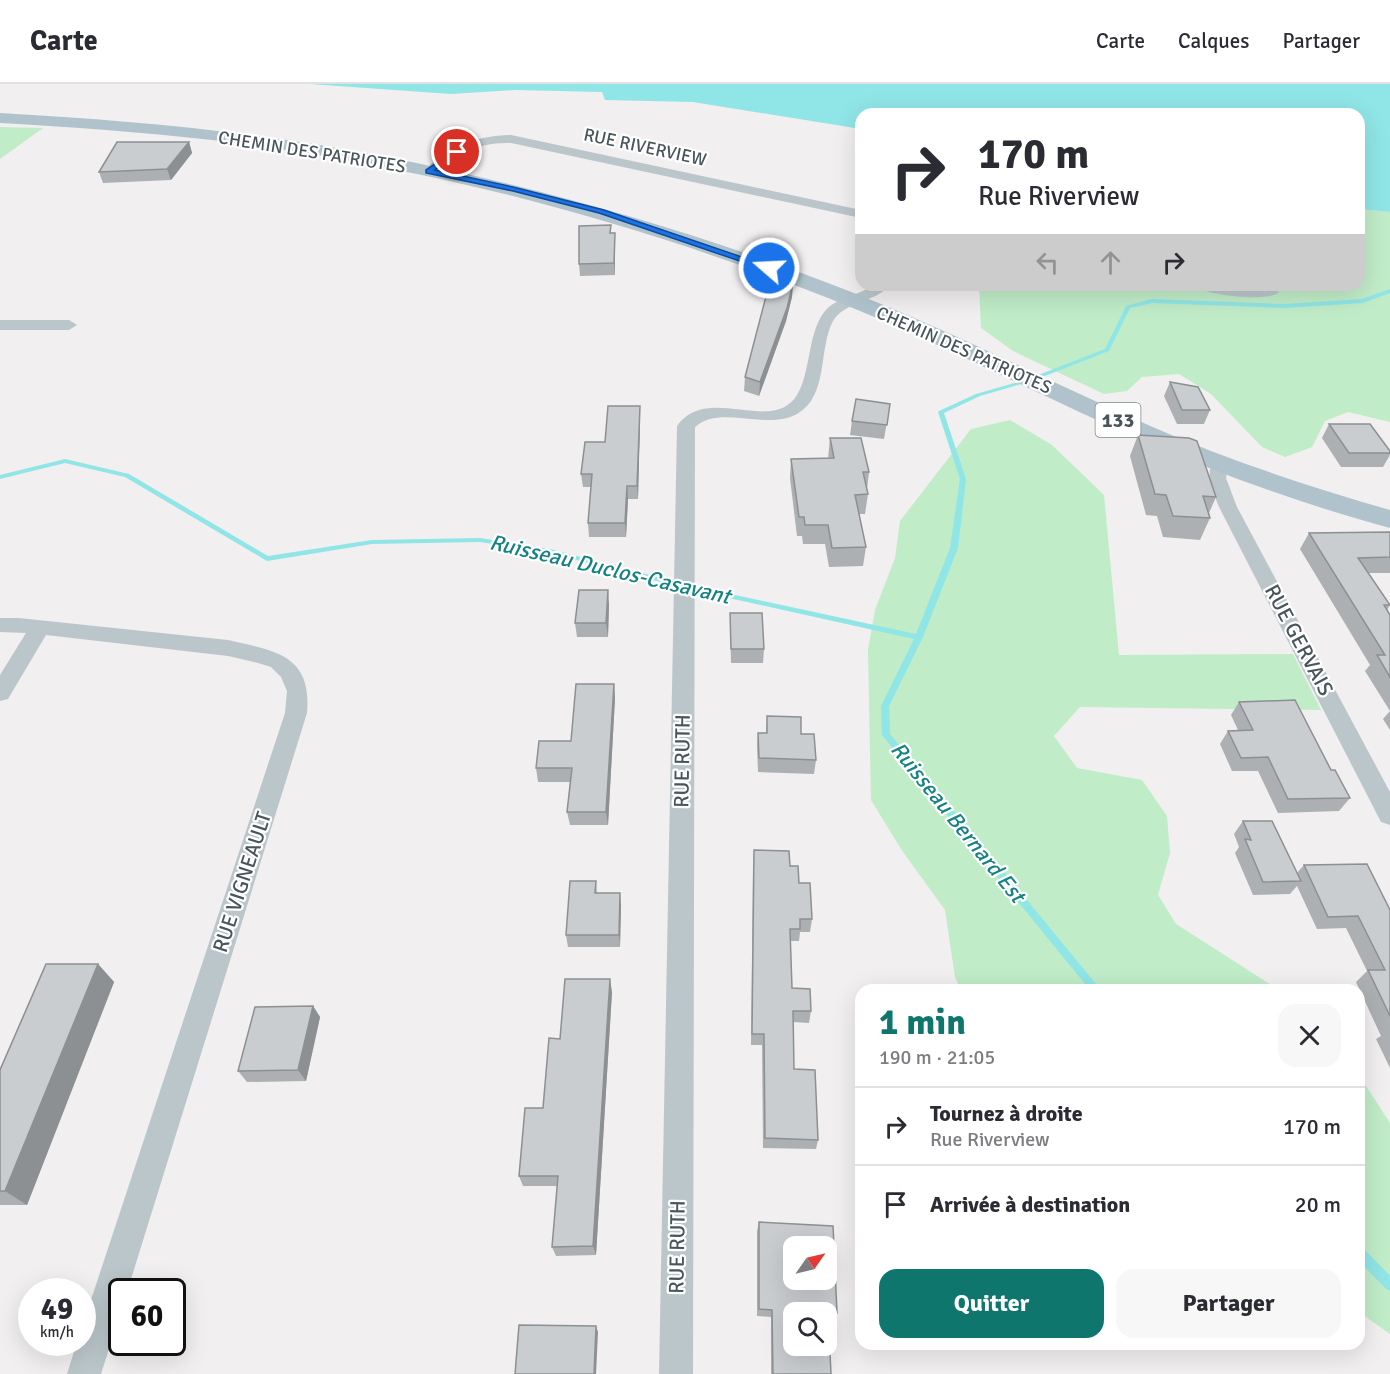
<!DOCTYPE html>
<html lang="fr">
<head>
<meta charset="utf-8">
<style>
	:root { --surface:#fff; --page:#f7f7f7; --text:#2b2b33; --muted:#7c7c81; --line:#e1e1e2; --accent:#0f766e }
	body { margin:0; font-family:Signika,sans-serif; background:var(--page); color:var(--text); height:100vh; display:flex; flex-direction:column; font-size:22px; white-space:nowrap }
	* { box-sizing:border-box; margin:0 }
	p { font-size:20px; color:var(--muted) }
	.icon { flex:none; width:33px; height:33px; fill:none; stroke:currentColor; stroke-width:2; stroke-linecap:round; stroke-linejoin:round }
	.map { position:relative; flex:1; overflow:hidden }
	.drawer { position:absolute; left:855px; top:900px; width:510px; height:366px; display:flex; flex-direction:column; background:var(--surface); border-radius:18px; box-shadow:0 6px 24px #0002 }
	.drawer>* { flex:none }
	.guide { position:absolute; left:855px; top:24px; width:510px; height:183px; border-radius:18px; box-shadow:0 6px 24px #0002; background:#fff; color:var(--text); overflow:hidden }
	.needle { width:39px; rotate:56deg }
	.fabs { position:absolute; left:783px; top:1152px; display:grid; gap:12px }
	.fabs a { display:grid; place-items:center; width:54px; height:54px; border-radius:12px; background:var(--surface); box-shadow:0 6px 24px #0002; font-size:30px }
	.speed { position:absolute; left:18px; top:1194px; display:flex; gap:12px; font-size:30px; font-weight:700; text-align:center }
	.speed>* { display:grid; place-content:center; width:78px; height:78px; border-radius:50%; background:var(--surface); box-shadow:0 6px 24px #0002; line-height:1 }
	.speed small { font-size:15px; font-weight:400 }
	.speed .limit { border:3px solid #111; border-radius:9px; background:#fff; color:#111 }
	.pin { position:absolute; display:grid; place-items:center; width:51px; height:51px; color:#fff; margin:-26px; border:3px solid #fff; border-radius:50%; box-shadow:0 2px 6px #0007 }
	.me { position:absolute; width:66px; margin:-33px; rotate:289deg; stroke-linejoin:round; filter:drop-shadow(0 0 4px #0008) }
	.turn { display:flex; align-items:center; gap:21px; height:126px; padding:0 24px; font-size:27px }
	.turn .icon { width:78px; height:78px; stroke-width:2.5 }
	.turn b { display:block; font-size:42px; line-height:51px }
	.lanes { display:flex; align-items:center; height:57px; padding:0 24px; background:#0003; justify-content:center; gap:30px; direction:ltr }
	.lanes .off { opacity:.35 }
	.round { display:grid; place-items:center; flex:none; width:63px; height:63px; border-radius:18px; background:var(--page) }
	.headline { display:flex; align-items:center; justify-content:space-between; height:102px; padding:0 24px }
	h1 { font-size:36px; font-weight:700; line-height:45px; color:var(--accent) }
	.action { display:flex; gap:12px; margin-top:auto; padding:12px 24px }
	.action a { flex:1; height:69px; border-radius:18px; background:var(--accent); color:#fff; font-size:24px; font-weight:700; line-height:69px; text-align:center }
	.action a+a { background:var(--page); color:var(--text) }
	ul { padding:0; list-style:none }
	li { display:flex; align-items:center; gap:18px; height:78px; padding:0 24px; border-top:2px solid var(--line) }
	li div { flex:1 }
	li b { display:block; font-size:22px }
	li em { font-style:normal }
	header { display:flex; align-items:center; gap:36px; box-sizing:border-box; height:84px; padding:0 30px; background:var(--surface); border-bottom:2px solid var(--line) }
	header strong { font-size:28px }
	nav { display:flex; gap:33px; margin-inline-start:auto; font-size:21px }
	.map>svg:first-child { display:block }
	.green { fill:#c0ecc8 }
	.water { fill:#90e5e6 }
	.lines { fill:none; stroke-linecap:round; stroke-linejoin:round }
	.stream { fill:#90e5e6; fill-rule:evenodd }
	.minor { fill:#bbc6cb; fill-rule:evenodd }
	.primary { fill:#b0c3cc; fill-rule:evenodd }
	.wall { fill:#adb0b3 }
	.shaded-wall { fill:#8d9092 }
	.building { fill:#c9cdd0; stroke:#8d9092; stroke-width:1.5; fill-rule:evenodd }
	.route { fill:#1a73e8; stroke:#114b97; stroke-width:1.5 }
	.labels { text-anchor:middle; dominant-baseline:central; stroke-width:4.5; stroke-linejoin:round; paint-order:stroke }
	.far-street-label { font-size:18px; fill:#48565b; stroke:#fff }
	.shield { fill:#fff; stroke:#7f898c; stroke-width:1.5 }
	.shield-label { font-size:20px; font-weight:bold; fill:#48565b }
	.street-label { font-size:21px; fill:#48565b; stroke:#fff }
	.water-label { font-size:22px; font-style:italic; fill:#158283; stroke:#fff }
</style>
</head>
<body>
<header>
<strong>Carte</strong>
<nav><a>Carte</a><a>Calques</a><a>Partager</a></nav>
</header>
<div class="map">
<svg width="1390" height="1290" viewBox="0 0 1390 1290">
	<rect width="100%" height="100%" fill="#f1efef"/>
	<g class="green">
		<path d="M0,43L43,44L0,75Z"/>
		<path d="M1359,125L1390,128V338L1348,328L1325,337L1312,363L1285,373L1262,363L1211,310L1179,290L1142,293L1127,307L1104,310L1013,267L981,244L979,201H1359Z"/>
		<path d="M1010,336L1052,361L1104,411L1119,571L1293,570L1321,626L1080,623L1054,652L1077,684L1142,696L1167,732L1170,769L1158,811L1176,840L1279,906H961L955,893L945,826L903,768L871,716L868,566L875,526L895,474L900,437L971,345Z"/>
		<path d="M1359,991L1390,1039V1250L1359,1228Z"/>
	</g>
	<path class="water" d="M310,0H1390V128L1359,125V30H861V45L693,18L605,16L602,8L515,6L451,10Z"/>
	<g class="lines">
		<g class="stream">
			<path d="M1390,205V209L1363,219L1285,224L1152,219L1130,224L1109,267L1032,297L980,312L944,329L966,395L958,464L923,553L889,622L890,650L1101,906H1090L882,651L881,622L914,555L684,504L550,469L480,458L372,460L267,477L125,393L65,379L0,395V391L65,375L129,390L268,472L372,456L480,454L550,465L684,500L916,550L950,464L960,395L938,328L939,327L976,310L1028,295L1105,265L1126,222L1152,215L1285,220L1362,215Z"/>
			<path d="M1359,1162L1363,1164L1390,1192V1207L1386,1205L1359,1177Z"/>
		</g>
		<g class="minor">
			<path d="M511,51L861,126V134L511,59C476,58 460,70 433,91L429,92L423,88C445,63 478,51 511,51Z"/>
			<path d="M873,201H890C875,219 845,217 833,237C818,265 829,312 797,330C766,347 720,320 695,343L693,1290H659L677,342C704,304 757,340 786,322C813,307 804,252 825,227C837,213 859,212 873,201Z"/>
			<path d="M1193,201H1224L1249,206L1272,204L1279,208C1269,219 1202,211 1193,201Z"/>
			<path d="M0,236H69L77,241L69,246H0Z"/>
			<path d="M1220,374L1226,375L1229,379L1226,394L1237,423L1390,708V741L1381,738L1219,423C1213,407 1204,391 1214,375Z"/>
			<path d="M0,534H19L228,556C275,567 312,570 307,629L127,1208H122V1224L101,1290H67L77,1258H82V1243L285,629L287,607L281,593L271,583L258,579L228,572L46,551L8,615L0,617V591L26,549L0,548Z"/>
		</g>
		<path class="primary" d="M0,29C107,35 214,44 320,61C498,91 673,139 841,204C948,245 1050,298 1155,344C1231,377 1310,403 1390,426V444C1305,421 1222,391 1141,356C1036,310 935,256 828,214C630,136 423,81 212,56C141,48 71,43 0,39Z"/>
	</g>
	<g class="wall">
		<path d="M189,58L192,69L171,96L103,99L99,88Z"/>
		<path d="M611,141V149L615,161V191L580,192L579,180Z"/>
		<path d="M793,199L792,213L786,237L759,312L744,307L745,293Z"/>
		<path d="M1170,298L1210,326L1204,340H1177L1164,312Z"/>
		<path d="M890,320L884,355L850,351L852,337Z"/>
		<path d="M640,322V336L638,415H628L626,453H589L588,439L591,403H583L581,390L605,358Z"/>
		<path d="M1329,340L1390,367V371L1383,383H1341L1322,354Z"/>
		<path d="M1138,351L1216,413L1209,429L1210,434L1200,456L1163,453L1157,432L1146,431L1130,372Z"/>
		<path d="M830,354L869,388L867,405L868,410L865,430H859L866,463L863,482L829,483L825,460H803L802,452H797L790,394L791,375H828Z"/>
		<path d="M1390,448V489H1369L1390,521L1387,526L1390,531V646L1383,635L1390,627L1365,587L1370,581L1300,465L1309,449Z"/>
		<path d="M609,520L608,553H577L575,539Z"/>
		<path d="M730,529L764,565L763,579H731Z"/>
		<path d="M614,600L615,614L608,741H570L567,728L570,698H538L536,684L571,657Z"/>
		<path d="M1239,618L1331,686L1350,714L1339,727L1278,729L1258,687H1232L1220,660L1228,647L1238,646L1231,631Z"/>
		<path d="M767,632L801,650L816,676L814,690L758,688L757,662L758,649H766Z"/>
		<path d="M1243,737L1297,789L1304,781L1390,826V984L1376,955L1381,952L1356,898L1367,887L1346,844L1317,845L1297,802L1290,810L1253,811L1235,769L1239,763L1234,750Z"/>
		<path d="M754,766L790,782L799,799L812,835L810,848H800L799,857H790L792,904L811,927L809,939L793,938L794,985L818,1056L816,1065L763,1064L762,961H751L753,779Z"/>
		<path d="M596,797L597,809L621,821L620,863H568L566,851Z"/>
		<path d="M98,880L114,898L27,1121H0V986Z"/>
		<path d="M612,908L596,1171L556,1172L552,1163L558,1102H523L519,1092L543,1024L560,955Z"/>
		<path d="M313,922L320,933L306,997L247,998L238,987Z"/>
		<path d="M759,1138L837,1229L834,1235H828L831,1290H771V1233L757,1232V1147Z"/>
	</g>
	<g class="shaded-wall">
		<path d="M189,58L192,69L171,96L167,85Z"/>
		<path d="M615,149V191L614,179Z"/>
		<path d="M793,199L792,213L786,237L759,312L760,298Z"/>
		<path d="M640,322V336L638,415L637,402Z"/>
		<path d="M627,402L628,415L626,453L625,439Z"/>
		<path d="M608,506L609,520L608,553L606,539Z"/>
		<path d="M614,600L615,614L608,741L606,728Z"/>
		<path d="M620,809L621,821L620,863L619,851Z"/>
		<path d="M98,880L114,898L27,1121L5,1107Z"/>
		<path d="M610,895L612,908L596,1171L593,1162Z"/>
		<path d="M313,922L320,933L306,997L298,986Z"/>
		<path d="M596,1242L598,1248L596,1290H594Z"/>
	</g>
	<g class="building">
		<path d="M117,58H189L167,85L99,88Z"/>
		<path d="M611,141L610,149H615L614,179L579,180V142Z"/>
		<path d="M770,197L793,199L787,224L760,298L745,293Z"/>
		<path d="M1170,298L1198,303L1210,326H1182Z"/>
		<path d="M856,315L890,320L887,341L852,337Z"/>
		<path d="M608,322H640L637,402H627L625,439H588L592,390H581L585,358H605Z"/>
		<path d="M1329,340H1370L1390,367V369H1349Z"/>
		<path d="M1138,351L1189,354L1197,357L1216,413L1203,412L1210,434L1173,432L1166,411L1155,410Z"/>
		<path d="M830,354H861L869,388H863L868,410L855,411L866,463L832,464L828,441H805L804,433H799L791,375L834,374Z"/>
		<path d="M1390,448V473L1358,474L1390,521H1384L1390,531V593L1377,571H1385L1309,449Z"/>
		<path d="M579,506H608L606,539H575Z"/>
		<path d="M730,529H762L764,565H731Z"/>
		<path d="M576,600H614L606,728H567L572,684H536L539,657H571Z"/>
		<path d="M1295,616L1331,686H1335L1350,714L1288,715L1268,673L1241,674L1228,647L1253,646L1239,618Z"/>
		<path d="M767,632L801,633V650H814L816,676L759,674L758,649H767Z"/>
		<path d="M1243,737H1272L1301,797L1263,798L1245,755L1251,756Z"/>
		<path d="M754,766L789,767L790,782H798L799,799H810L812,835H800V845H790L792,904L810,905L811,927H793L794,985L815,986L818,1056L765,1054L764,950H752Z"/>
		<path d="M1367,780L1390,826V932L1368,886H1385L1358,832L1328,833L1304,781Z"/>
		<path d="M570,797H596L595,809H620L619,851H566Z"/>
		<path d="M46,880H98L5,1107H0V986Z"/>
		<path d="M565,895H610L593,1162L552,1163L558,1092H519L525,1024H543L549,954L560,955Z"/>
		<path d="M313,922L298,986L238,987L255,923Z"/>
		<path d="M759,1138L833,1142L837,1229L828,1228L831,1290H773L772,1226L759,1225ZM794,1162H826V1196H794ZM794,1228H826V1262H794Z"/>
		<path d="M519,1241L596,1242L594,1290H515Z"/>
	</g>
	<path class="route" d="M454,67L460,68L435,86L513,103L604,126L774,184L766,186L599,129L513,107L426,89V86Z"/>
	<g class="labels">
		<g class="far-street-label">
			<text transform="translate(645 63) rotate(12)">RUE RIVERVIEW</text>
			<text transform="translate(312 68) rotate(9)">CHEMIN DES PATRIOTES</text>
			<text transform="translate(964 266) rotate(24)">CHEMIN DES PATRIOTES</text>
		</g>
		<rect class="shield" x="1095.5" y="319" width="45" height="34" rx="4.5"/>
		<g class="shield-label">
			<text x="1118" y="336">133</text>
		</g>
		<g class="street-label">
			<text transform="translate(1299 556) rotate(62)">RUE GERVAIS</text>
			<text transform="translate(682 677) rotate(-89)">RUE RUTH</text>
			<text transform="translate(242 798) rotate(-72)">RUE VIGNEAULT</text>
			<text transform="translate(677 1163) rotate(-89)">RUE RUTH</text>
		</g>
		<g class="water-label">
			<text transform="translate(610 485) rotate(13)">Ruisseau Duclos-Casavant</text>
			<text transform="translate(958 738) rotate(51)">Ruisseau Bernard Est</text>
		</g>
	</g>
</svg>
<div class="fabs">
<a><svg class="needle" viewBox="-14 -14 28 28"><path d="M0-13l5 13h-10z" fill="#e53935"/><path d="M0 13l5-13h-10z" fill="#7c7c81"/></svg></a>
<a><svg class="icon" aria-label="search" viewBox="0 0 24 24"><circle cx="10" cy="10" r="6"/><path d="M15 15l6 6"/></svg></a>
</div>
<div class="speed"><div>49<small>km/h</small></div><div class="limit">60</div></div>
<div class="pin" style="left:457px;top:68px;background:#d93025"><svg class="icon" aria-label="arrive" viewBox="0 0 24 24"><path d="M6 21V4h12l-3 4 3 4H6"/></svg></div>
<svg class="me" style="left:769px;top:184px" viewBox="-20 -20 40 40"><circle r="17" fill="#1a73e8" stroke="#fff" stroke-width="3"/><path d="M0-11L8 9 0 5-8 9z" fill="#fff"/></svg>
<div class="guide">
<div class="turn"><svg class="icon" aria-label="right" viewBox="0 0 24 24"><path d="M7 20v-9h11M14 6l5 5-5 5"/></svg><div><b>170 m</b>Rue Riverview</div></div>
<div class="lanes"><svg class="icon off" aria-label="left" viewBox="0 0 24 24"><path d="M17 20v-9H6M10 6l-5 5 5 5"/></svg><svg class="icon off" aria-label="ahead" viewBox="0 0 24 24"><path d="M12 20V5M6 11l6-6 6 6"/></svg><svg class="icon" aria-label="right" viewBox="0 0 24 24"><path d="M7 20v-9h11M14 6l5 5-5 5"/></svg></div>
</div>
<section class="drawer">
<div class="headline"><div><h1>1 min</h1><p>190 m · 21:05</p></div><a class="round"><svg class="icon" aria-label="close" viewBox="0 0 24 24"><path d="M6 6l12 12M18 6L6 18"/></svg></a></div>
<ul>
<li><svg class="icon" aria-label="right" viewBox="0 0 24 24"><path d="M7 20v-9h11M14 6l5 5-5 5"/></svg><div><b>Tournez à droite</b><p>Rue Riverview</p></div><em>170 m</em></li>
<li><svg class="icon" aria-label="arrive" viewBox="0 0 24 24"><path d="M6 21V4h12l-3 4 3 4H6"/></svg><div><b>Arrivée à destination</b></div><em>20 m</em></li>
</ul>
<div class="action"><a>Quitter</a><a>Partager</a></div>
</section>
</div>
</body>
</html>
